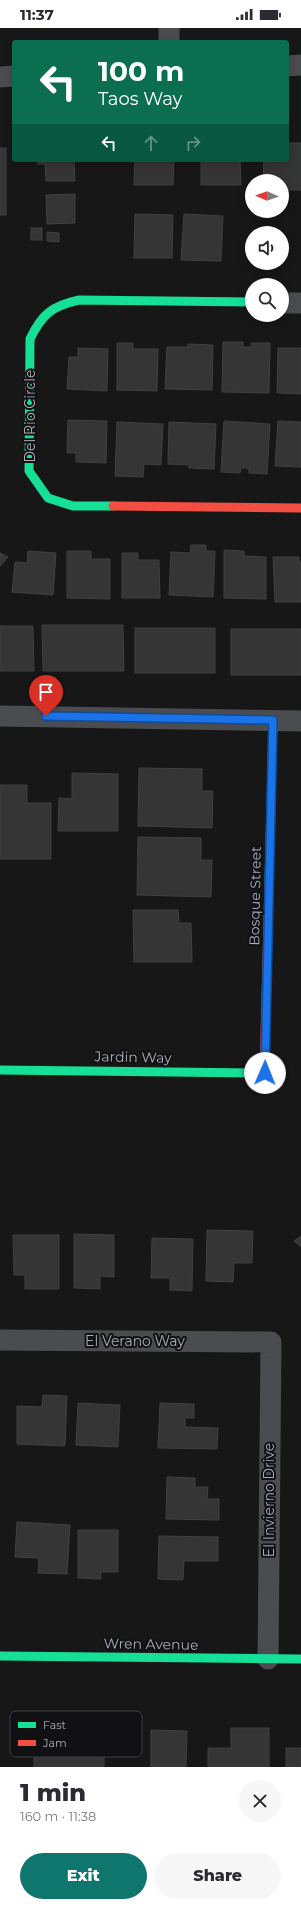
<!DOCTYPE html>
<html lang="en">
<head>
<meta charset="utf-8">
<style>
	:root { --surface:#fff; --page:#f7f7f7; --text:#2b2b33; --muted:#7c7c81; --accent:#0f766e }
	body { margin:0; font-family:Montserrat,sans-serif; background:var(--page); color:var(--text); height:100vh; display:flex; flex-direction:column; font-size:15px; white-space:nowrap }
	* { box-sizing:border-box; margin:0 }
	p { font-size:13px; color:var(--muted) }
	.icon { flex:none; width:22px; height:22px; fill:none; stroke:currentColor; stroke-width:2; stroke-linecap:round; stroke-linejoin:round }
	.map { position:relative; height:1739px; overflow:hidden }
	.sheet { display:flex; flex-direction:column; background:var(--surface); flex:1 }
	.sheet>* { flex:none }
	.guide { position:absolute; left:12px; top:12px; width:277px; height:122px; border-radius:4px; box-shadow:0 2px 10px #0003; background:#0b6e4f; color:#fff; overflow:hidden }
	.needle { width:26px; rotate:272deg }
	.tools { position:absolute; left:245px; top:146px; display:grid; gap:8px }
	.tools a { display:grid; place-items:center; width:44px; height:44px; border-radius:50%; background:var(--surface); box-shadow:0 2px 10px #0003; font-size:20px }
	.pin { position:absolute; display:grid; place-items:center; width:34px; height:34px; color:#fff; margin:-41px -17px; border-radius:50% 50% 50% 0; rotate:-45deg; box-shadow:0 0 4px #0007 }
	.pin .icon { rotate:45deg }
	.me { position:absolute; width:44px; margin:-22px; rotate:1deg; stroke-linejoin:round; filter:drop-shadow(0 0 3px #0008) }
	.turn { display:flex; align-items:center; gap:14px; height:84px; padding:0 20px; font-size:18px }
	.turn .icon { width:52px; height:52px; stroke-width:2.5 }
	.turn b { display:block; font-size:28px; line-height:34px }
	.lanes { display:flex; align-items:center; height:38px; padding:0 20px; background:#0003; justify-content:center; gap:20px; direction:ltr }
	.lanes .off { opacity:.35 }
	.round { display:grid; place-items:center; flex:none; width:42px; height:42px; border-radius:21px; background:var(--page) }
	.head { display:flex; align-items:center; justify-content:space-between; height:68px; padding:0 20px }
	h1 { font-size:24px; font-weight:800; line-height:30px }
	.button { display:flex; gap:8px; margin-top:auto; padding:8px 20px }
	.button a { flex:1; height:46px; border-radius:24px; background:var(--accent); color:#fff; font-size:16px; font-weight:800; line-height:46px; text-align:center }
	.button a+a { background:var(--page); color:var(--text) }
	.status { display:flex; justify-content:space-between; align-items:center; height:28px; padding:0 20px; background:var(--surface); direction:ltr }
	.status svg { height:11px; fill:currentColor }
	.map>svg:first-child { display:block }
	.building { fill:#353536; stroke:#3f4043 }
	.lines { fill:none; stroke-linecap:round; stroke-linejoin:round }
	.street { stroke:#4b4c50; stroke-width:21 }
	.fast { stroke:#16e098; stroke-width:9 }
	.jam { stroke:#f24e42; stroke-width:9 }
	.route-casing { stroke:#114b97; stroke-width:10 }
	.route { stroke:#1a73e8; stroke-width:7 }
	.labels { text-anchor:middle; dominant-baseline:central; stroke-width:4; stroke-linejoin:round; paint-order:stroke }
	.street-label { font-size:14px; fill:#a8adb8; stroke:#111113 }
	.key { fill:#111113; stroke:#3e4045; stroke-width:1 }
	.key-label { font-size:11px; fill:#a8adb8 }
</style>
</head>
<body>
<div class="status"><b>11:37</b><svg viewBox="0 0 49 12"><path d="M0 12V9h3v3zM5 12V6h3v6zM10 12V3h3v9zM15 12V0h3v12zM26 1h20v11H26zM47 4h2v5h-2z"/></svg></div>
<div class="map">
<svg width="301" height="1739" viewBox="0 0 301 1739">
	<rect width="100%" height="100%" fill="#171717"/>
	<g class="building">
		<path d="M287,115H301V162H282V153H263L264,132H287Z"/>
		<rect x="0" y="120" width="6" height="67"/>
		<path d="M38,132H74L75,153H46L45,136H38Z"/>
		<path d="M135,132H174L173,157H134Z"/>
		<path d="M201,132H240L241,157H201Z"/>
		<path d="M75,166V195L47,196L46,167Z"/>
		<path d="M135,186L173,187L172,230H134Z"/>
		<path d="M184,186L223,188L221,233L181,232Z"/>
		<rect x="31" y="200" width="11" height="12"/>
		<path d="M47,204L59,205V214L47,213Z"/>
		<path d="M223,314H243V319H251V315H270L269,365L222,364Z"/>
		<path d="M117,315H133V321H158L157,363L117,362Z"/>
		<path d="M188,316L213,317L212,362L165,361L167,319H188Z"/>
		<path d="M78,320L108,321L107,363L67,361L69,329H78Z"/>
		<path d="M278,320H301V366L277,365Z"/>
		<path d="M68,392L107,393L106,435L76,434V425H67Z"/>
		<path d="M224,393L270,396L267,446L249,445V440H241L240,445L221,444Z"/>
		<path d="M278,393L301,394V439L275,438Z"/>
		<path d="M117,394L163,396L161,437L144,436L143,449L115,448Z"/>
		<path d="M169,394L216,396L214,441L189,440V437L168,436Z"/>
		<path d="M191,517H206V523H215L213,569L169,567L171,524L190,525Z"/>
		<path d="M224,522L244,523V528L266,529V571L224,570Z"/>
		<path d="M28,523L56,525L53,567L12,564L15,534L27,535Z"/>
		<path d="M67,523H91V531H110V571L67,570Z"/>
		<path d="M0,525L8,529L0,538Z"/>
		<path d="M122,525H138V532H159L160,570H122Z"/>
		<path d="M273,529H299V535L301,534V574H275Z"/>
		<path d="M42,597H123L124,643H43Z"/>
		<path d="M0,598H33L34,643H0Z"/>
		<rect x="135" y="600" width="80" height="45"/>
		<rect x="231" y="601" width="70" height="46"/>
		<path d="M139,740L202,741V763H213L212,800L138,798Z"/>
		<path d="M72,745L118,746V803H58L59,770L72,771Z"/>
		<path d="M0,757H27V775H51V831H0Z"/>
		<path d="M138,809L201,810V832H212L211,869L137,867Z"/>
		<path d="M133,882H178L179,895H191L192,934H134Z"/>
		<path d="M207,1202L253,1203L252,1235H234L233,1254L206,1253Z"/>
		<path d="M74,1206L114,1207V1249L100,1248V1261L74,1260Z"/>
		<path d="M13,1207H59V1261H25V1247H14Z"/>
		<path d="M301,1208V1219L294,1213Z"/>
		<path d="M152,1210L193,1211L192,1263L170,1262V1250H151Z"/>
		<path d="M43,1367L67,1368L65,1418L17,1416V1378L42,1379Z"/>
		<path d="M78,1375L120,1377L118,1419L76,1417Z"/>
		<path d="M160,1375L194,1376V1390H185V1399L218,1400L217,1421L158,1420Z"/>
		<path d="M167,1449L195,1450V1459H208L207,1471H219V1492L166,1491Z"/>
		<path d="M17,1494L70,1497L67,1546L38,1545L39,1530L15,1529Z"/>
		<path d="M78,1502H118V1544H101V1551L78,1550Z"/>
		<path d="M159,1508L218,1509V1533H184L183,1552L158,1551Z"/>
		<path d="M231,1700H269V1739H208V1720H231Z"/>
		<path d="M151,1702L187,1703L186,1739H151Z"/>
		<path d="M47,1706H66L65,1714H104V1739H34V1718H48Z"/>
		<rect x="286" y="1720" width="15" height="19"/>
	</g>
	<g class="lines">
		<g class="street">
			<path d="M169,0V14"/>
			<path d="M287,38L301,37"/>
			<path d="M0,49L14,48"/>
			<path d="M282,275H301"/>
			<path d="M0,688L301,693"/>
			<path d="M0,1312L271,1314L268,1631"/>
		</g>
		<g class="fast">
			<path d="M113,478H73L48,470L29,443L30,311C42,286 52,278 79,272L252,274"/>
			<path d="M269,854L273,692"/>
			<path d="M0,1042L264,1045"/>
			<path d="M0,1628L301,1631"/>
		</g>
		<g class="jam">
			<path d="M113,478L301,480"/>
			<path d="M264,1045L269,854"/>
		</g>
	</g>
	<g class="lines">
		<g class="route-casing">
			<path id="route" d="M46,688L273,692L265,1045"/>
		</g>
		<use href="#route" class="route"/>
	</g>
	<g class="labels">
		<g class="street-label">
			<text transform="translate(30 388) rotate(-90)">Del Rio Circle</text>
			<text transform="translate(255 868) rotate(-89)">Bosque Street</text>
			<text transform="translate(133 1029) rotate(1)">Jardin Way</text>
			<text x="135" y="1313">El Verano Way</text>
			<text transform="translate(269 1472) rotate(-90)">El Invierno Drive</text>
			<text transform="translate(151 1616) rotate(1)">Wren Avenue</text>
		</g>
	</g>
	<rect x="10" y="1683" width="132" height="46" rx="6" class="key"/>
	<rect x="18" y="1694" width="18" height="6" fill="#16e098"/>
	<rect x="18" y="1712" width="18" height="6" fill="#f24e42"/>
	<g class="key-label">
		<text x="43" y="1701">Fast</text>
		<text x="43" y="1719">Jam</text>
	</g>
</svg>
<div class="tools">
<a><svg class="needle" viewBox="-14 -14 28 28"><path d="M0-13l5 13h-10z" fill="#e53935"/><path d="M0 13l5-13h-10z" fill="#7c7c81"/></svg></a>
<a><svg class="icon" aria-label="sound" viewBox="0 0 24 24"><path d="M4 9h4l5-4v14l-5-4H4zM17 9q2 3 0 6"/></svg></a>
<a><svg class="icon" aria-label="search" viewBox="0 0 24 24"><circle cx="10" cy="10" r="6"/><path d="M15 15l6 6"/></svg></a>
</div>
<div class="pin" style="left:46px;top:688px;background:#d93025"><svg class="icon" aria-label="arrive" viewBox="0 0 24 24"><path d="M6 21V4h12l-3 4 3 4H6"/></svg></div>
<svg class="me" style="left:265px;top:1045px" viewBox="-20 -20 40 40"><circle r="19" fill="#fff"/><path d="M0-13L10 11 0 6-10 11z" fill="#1a73e8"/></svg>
<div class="guide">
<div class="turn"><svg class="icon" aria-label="left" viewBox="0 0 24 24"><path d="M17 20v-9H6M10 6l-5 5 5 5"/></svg><div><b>100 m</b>Taos Way</div></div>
<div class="lanes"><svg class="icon" aria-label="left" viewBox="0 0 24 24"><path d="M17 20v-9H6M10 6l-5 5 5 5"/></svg><svg class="icon off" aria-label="ahead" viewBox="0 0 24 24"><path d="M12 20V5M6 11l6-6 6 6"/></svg><svg class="icon off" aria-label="right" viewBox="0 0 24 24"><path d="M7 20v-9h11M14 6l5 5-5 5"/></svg></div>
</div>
</div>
<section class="sheet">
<div class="head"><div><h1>1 min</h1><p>160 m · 11:38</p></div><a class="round"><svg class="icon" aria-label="close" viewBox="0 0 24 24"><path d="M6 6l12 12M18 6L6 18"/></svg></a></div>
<div class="button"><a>Exit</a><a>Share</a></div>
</section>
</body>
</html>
